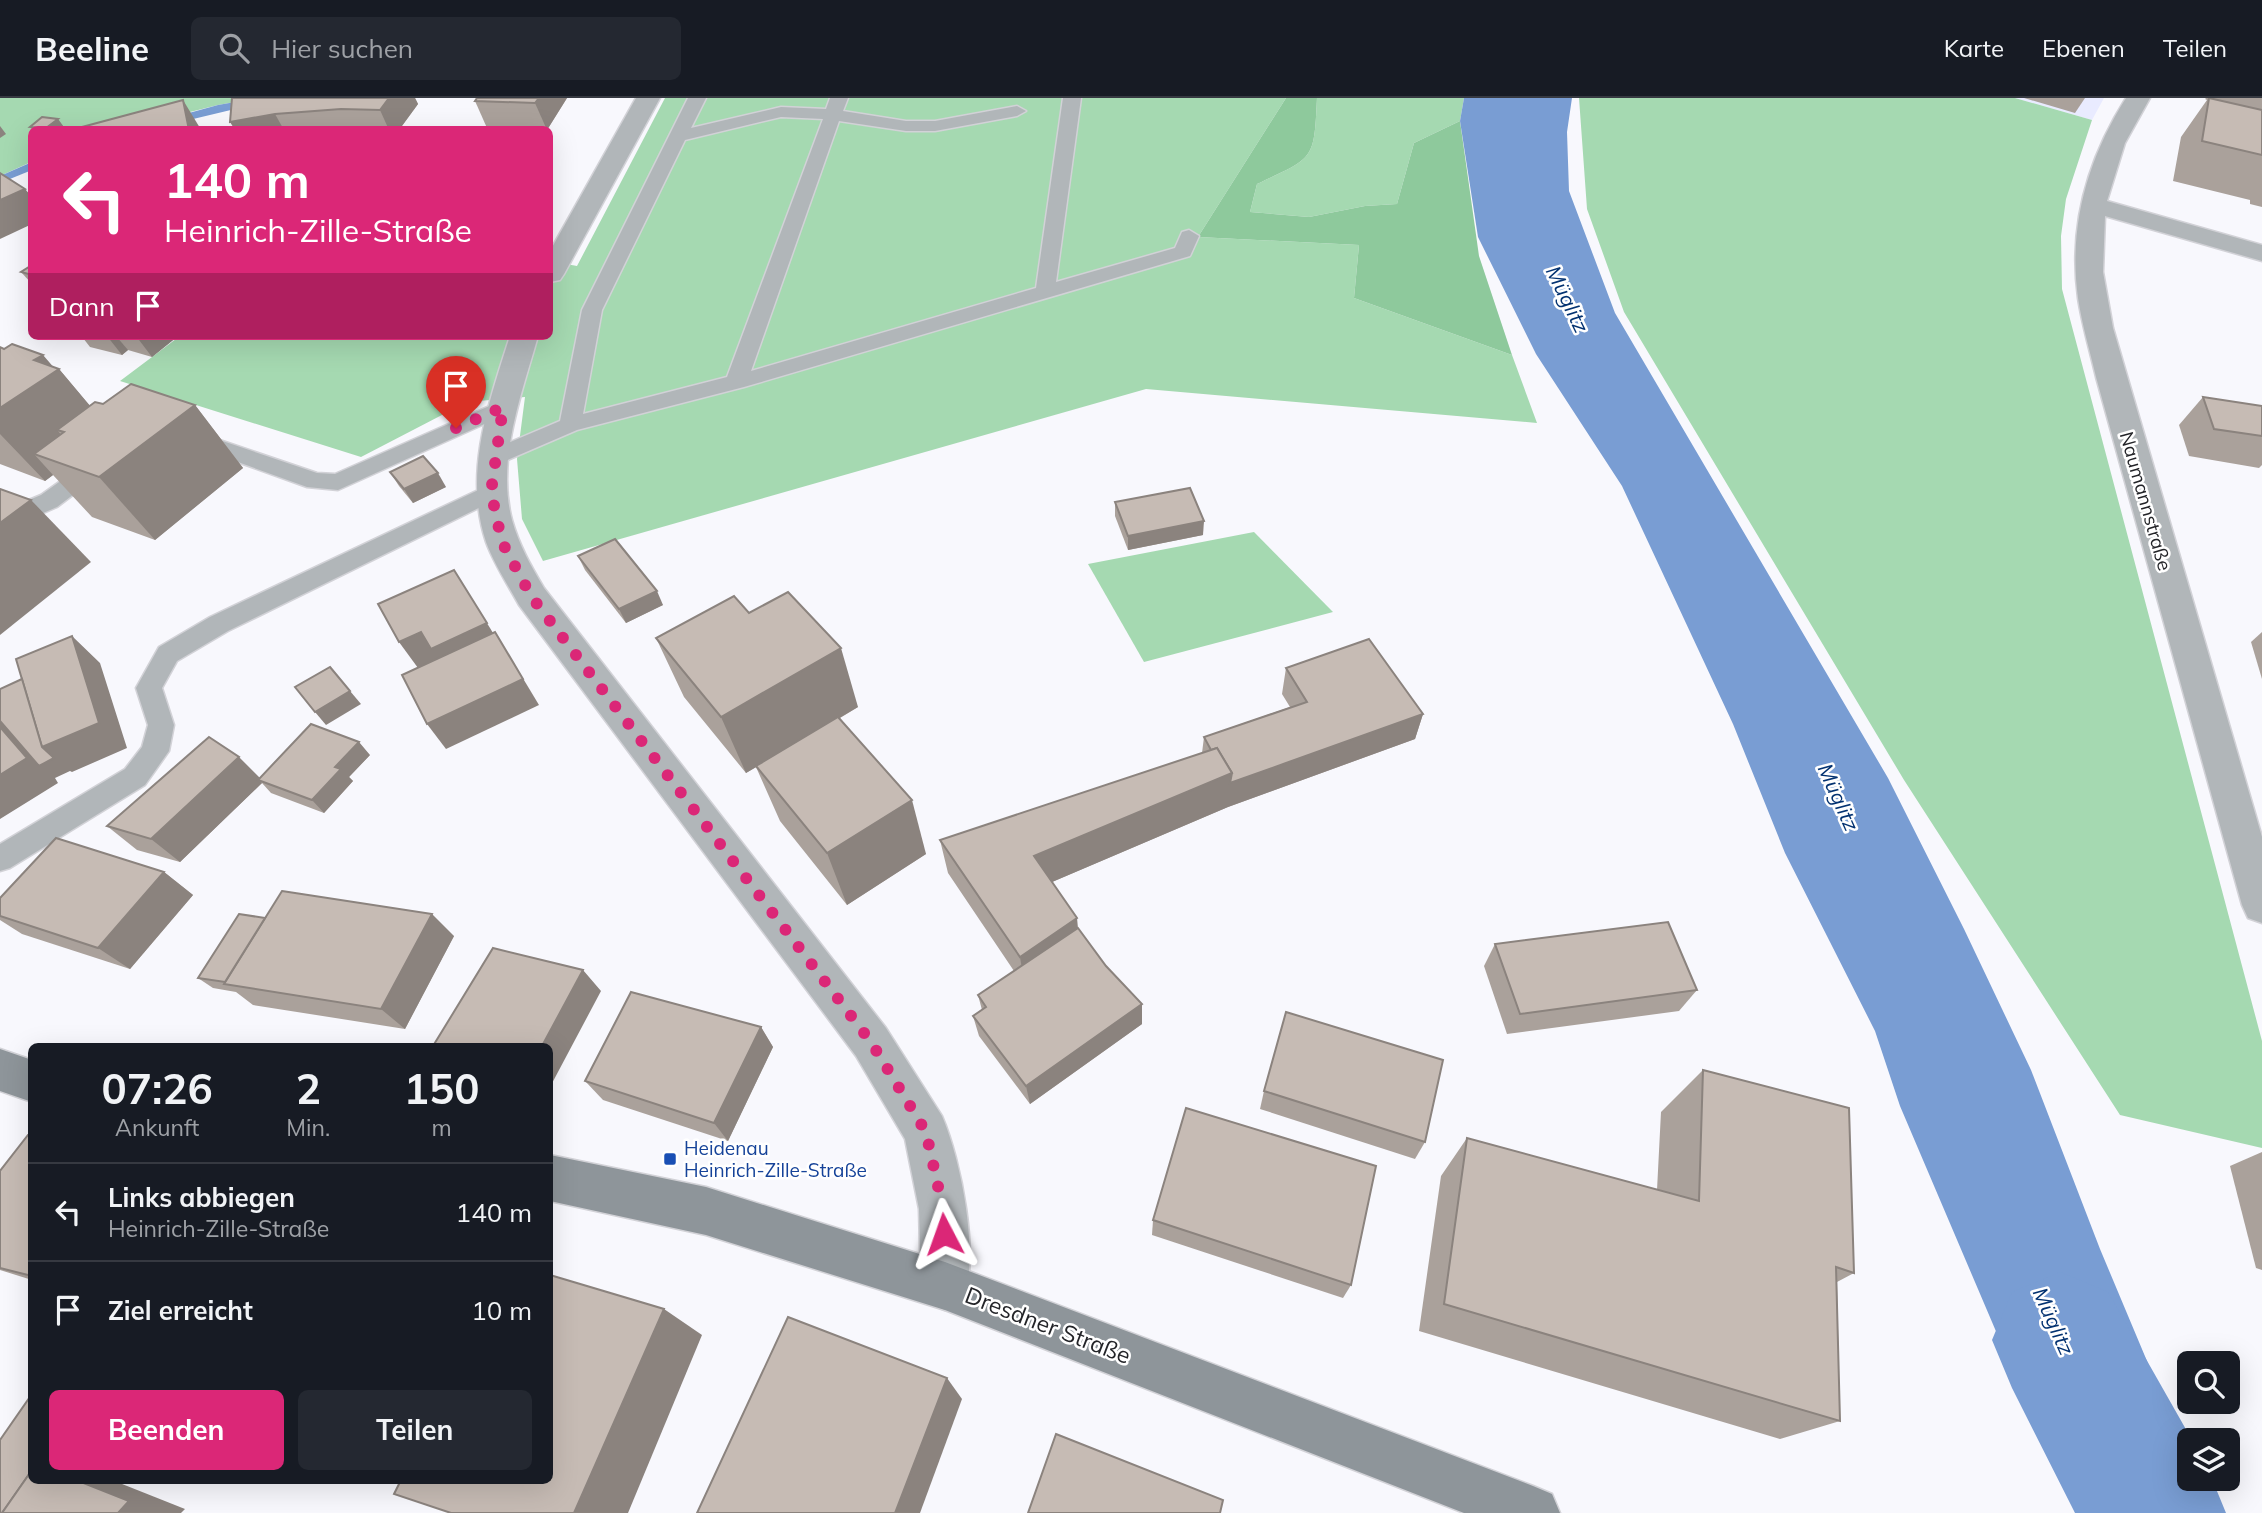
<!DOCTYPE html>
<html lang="de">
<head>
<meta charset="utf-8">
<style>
	:root { --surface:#171b24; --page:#242831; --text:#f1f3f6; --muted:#9ea1a6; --line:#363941; --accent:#db2777 }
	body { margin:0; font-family:Mulish,sans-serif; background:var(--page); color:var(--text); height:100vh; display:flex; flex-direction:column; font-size:26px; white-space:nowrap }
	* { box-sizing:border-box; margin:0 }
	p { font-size:23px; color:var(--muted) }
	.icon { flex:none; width:38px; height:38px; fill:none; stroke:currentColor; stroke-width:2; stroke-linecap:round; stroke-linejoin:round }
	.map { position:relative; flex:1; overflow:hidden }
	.side { position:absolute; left:28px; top:945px; width:525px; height:441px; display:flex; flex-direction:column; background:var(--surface); border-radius:10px; box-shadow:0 7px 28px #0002 }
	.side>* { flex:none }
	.top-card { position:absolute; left:28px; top:28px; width:525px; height:214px; border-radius:10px; box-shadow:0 7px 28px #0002; background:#db2777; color:#fff; overflow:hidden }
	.buttons { position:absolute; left:2177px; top:1253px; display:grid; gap:14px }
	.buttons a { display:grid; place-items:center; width:63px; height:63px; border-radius:10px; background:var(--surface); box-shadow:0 7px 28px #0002; font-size:35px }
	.pin { position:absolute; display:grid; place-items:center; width:60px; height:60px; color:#fff; margin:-72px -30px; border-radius:50% 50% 50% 0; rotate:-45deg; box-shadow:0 0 7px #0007 }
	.pin .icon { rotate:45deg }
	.me { position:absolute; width:77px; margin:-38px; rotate:356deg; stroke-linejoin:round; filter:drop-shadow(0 0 5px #0008) }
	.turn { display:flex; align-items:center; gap:24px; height:147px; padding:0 21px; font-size:32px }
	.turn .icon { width:91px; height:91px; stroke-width:2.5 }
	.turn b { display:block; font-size:49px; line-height:60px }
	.then { display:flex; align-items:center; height:66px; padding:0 21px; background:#0003; gap:14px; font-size:26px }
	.eta { display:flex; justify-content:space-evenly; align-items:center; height:119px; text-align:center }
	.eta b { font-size:42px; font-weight:700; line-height:49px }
	.primary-button { display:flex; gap:14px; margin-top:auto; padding:14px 21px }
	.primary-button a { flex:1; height:80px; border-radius:10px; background:var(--accent); color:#fff; font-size:28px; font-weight:700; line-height:80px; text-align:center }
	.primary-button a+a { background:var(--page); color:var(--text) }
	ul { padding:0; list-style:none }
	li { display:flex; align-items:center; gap:21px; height:98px; padding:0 21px; border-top:2px solid var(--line) }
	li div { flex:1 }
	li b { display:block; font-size:26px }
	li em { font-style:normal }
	header { display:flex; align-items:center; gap:42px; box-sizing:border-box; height:98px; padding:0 35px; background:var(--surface); border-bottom:2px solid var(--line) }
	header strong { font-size:33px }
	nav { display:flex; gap:38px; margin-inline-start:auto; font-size:24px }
	.search { width:490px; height:63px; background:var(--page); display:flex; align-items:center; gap:18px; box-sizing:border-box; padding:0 24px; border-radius:10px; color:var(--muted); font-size:26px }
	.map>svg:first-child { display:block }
	.built { fill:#e9ebff }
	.green { fill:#a5d9b1 }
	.forest { fill:#8ec99c }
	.water { fill:#799dd3 }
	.pier { fill:#f8f8fd }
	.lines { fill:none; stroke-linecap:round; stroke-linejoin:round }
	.stream { fill:#799dd3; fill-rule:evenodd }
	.river { fill:#799dd3; fill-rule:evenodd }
	.lane-casing { stroke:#d2d2d7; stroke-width:3 }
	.street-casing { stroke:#d2d2d7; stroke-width:3 }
	.secondary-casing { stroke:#d2d2d7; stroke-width:3 }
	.lane { fill:#b1b6b9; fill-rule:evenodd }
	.street { fill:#b1b6b9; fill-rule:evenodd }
	.secondary { fill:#8e959a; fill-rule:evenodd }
	.wall { fill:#aaa19b }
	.shaded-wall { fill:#8b837e }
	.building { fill:#c6bbb4; stroke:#8b837e; stroke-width:2 }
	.route { stroke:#db2777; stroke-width:12; stroke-dasharray:0 21.6 }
	.transit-dot { fill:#1a4fb4; stroke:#fff; stroke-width:2.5 }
	.labels { text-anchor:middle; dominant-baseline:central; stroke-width:5; stroke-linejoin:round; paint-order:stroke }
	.street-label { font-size:19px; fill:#232428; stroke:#fff }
	.transit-label { font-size:19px; fill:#164399; stroke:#fff; text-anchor:start }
	.water-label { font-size:21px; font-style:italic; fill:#033271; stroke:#fff }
	.near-street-label { font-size:23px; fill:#232428; stroke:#fff }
</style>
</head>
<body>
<header>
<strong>Beeline</strong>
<div class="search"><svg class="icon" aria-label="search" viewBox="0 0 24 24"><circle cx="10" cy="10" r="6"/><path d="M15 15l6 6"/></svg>Hier suchen</div>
<nav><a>Karte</a><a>Ebenen</a><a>Teilen</a></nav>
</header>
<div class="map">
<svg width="2262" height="1415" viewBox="0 0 2262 1415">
	<rect width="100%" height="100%" fill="#f8f8fd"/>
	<path class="built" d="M2015,0H2104L2092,22Z"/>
	<g class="green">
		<path d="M0,0H258L218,7L122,31L32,32L31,64L0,78Z"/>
		<path d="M665,0H1286L1198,139L1359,147L1354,200L1512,257L1537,325L1146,291L543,463L522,421L517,361L525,299L467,304L361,359L120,283L180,238H550V163L577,168Z"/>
		<path d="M1317,0H1464L1460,23L1414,45L1397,106L1365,108L1309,119L1250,114L1257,86C1314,59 1314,64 1317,0Z"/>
		<path d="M1579,0H2015L2092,22L2066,101L2061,138L2062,191L2262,943V1050L2120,1017L1904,682L1624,214L1587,111Z"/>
		<path d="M1254,434L1333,514L1144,564L1088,466Z"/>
	</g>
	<path class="forest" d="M1286,0H1317C1314,64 1314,59 1257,86L1250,114L1309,119L1365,108L1397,106L1414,45L1460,23L1479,158L1512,257L1354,200L1359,147L1198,139Z"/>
	<path class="water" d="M1464,0H1572L1567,34L1569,93L1615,215L1888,680L1964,831L2031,972L2100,1151L2186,1356L2061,1386L1900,1008L1875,933L1785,755L1733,626L1622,388L1536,256L1478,139L1460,23Z"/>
	<path class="pier" d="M2189,1355L2187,1360L2062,1389L2058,1386Z"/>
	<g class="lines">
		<g class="stream">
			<path d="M257,0H281L147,32H127L218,7Z"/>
			<path d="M32,64V72L0,85V78Z"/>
		</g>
		<path class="river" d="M2060,1174L2108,1194L2192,1342H2189V1381H2212L2226,1415H2075L2012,1290L1992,1242L2012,1194Z"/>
		<g class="lane-casing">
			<g id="lane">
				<path d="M688,0H706L691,30L781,9L826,11L830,0H848L843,13L906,23H935L1017,8L1026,13L1017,18L935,33H906L839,23L751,273L1036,190L1063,0H1081L1056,184L1175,150L1182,134L1189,132L1199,138L1190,158L744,289L577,332L503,364L495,367L487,364L484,359L487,354L560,323L582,212ZM781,19L823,21L727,279L583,316L602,212L685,42Z"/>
				<path d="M503,302L511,304L514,309L511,314L338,392L307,389L185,345L182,340L185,335L193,333L317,375L335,376Z"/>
				<path d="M95,361L103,364L106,369L103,374L57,409L0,434V414L41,397L87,364Z"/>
				<path d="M491,386L499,388L503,394L499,400L228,533L177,563L162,590L174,627L169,653L145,687L10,770L0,773V746L125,671L142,649L148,627L136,590L159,549L210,519Z"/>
			</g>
		</g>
		<g class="street-casing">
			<g id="street">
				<path d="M636,0H660L564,176L560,182L550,184V153Z"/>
				<path d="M2126,0H2150L2125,45L2107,103L2262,147V163L2105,118L2103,174L2113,230L2262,739V825L2248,820L2242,807L2096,279C2090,253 2082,227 2078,200C2068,128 2088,60 2126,0Z"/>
				<path d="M510,238H538C522,295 496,362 512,422C519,447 531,468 544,490L886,930L942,1018C961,1062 981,1161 962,1205L945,1212L928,1205L921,1188L919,1111L905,1041L856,958L519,507C508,487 494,466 486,444C463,375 489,304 510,238Z"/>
			</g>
		</g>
		<g class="secondary-casing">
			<g id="secondary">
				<path d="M0,951L32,962V1004L0,993Z"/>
				<path d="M550,1057L706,1089L945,1164L1533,1388L1552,1396L1560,1415H1464L945,1212L706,1137L550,1103Z"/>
			</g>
		</g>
		<use href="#lane" class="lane"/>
		<use href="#street" class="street"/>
		<use href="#secondary" class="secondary"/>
	</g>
	<g class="wall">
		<path d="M232,0H415L418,6L399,32H235Z"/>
		<path d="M477,0H567L547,32L487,30L475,3Z"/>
		<path d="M2024,0H2085L2075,15Z"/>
		<path d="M2206,0H2262V109L2250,106V102L2173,83L2181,39L2207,2L2205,1Z"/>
		<path d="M58,21L66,32H32L30,29Z"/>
		<path d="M32,167V186L21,174Z"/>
		<path d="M74,238H178L152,259L128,252L122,257L90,249L83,240Z"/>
		<path d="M0,249L59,271L90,308L103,306L195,307L243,370L155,442L92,419L53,377L45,383L0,366Z"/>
		<path d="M2203,299L2262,308V367L2259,370L2189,358L2179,327Z"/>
		<path d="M390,374L446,389L413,405L399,388Z"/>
		<path d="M1115,404L1203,437L1128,452L1115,418Z"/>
		<path d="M578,458L663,507L626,525L585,472Z"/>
		<path d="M749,515L858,609L840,620L926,756L847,807L780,723L756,669L746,675L684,599L656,540Z"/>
		<path d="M2262,534V581L2251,544Z"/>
		<path d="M1286,570L1423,616L1415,641L1228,709L1052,784L1078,830L1142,926L1030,1006L979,938L973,918L982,912L978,897L1014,873L948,775L940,742L1202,655L1204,639L1290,609L1282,596Z"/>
		<path d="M370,657L349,679L353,683L324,715L271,695L262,685L180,764L137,752L107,728L260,680Z"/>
		<path d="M164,774L193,797L130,871L22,836L0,822V800Z"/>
		<path d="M265,820L454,838L405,931L253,907L236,894L213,890L198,880Z"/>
		<path d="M1495,846L1697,892L1679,913L1507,936L1484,868Z"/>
		<path d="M761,929L773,949L728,1043L603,1002L585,983Z"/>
		<path d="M1703,972L1854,1175L1837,1184L1840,1323L1780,1341L1419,1233L1441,1078L1467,1040L1657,1092L1661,1014Z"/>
		<path d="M1264,993L1425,1044L1415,1061L1260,1011Z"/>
		<path d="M32,1037V1182L0,1172V1073Z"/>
		<path d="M2262,1054V1172L2256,1170L2230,1068Z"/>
		<path d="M1153,1122L1351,1187L1343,1200L1152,1137Z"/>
	</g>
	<g class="shaded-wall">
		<path d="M389,0H415L418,6L399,32H389L380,12Z"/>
		<path d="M539,0H567L547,32L535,5Z"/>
		<path d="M183,2L200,30V32H189Z"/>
		<path d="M275,16L284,32H235L230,24Z"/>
		<path d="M58,21L66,32H47L46,30Z"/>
		<path d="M0,28L6,36L0,40Z"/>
		<path d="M25,91L32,99V126L0,141V102Z"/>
		<path d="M107,238H116L128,252L122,257Z"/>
		<path d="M136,238H178L152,259Z"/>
		<path d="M43,257L56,272L59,271L112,334H64L57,332L80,358L34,356L53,377L45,383L0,336V310L34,262Z"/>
		<path d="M195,307L243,370L155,442L99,379Z"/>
		<path d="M438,375L446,389L413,405L404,391Z"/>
		<path d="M31,402L91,464L0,537V425Z"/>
		<path d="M1204,423L1203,437L1128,452V438Z"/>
		<path d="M454,472L503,551L418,570L399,544Z"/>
		<path d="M657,493L663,507L626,525L619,511Z"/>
		<path d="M495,534L539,607L446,651L427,626Z"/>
		<path d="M72,538L100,565L127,650L72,674L70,673L55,680L58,685L0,721V618L42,649Z"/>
		<path d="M841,550L858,609L746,675L721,619Z"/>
		<path d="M350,593L361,606L326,627L315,614Z"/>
		<path d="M1423,616L1415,641L1228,709L1038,790L1034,758L1232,675Z"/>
		<path d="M359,644L370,657L349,679L353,683L324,715L312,702L335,669Z"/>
		<path d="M239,659L264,684L258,682L262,685L180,764L151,741Z"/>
		<path d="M912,702L926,756L847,807L827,755Z"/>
		<path d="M164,774L193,797L130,871L98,850Z"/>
		<path d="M432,816L454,838L405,931L381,911Z"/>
		<path d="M1077,820L1080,851L1025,889L1020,859Z"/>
		<path d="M583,872L601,893L550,989V948H542Z"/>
		<path d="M1142,906V926L1030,1006L1026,988Z"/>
		<path d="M761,929L773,949L728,1043L714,1025Z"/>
		<path d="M664,1211L702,1237L628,1415H574Z"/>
		<path d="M947,1280L962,1301L920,1415H895Z"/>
		<path d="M45,1382H112L185,1411L181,1415H118Z"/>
	</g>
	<g class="building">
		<path d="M232,0H389L380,12L341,11L275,16L230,24Z"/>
		<path d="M477,0H539L535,5L475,3Z"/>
		<path d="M2209,0L2262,12V57L2202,43Z"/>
		<path d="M183,2L189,32H75L82,29Z"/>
		<path d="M42,19L58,21L46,30L30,29Z"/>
		<path d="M0,75L25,91L0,102Z"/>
		<path d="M32,167V177L21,174Z"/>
		<path d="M12,246L43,257L34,262L59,271L0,310V249L4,251Z"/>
		<path d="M131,286L195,307L99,379L34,356L64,334L57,332L95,304L103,306Z"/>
		<path d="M2203,299L2262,308V338L2214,331Z"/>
		<path d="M423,358L438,375L404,391L390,374Z"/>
		<path d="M1190,390L1204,423L1128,438L1115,404Z"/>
		<path d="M0,391L31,402L0,425Z"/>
		<path d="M615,441L657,493L619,511L578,458Z"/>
		<path d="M454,472L487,525L431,551L421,534L399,544L378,506Z"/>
		<path d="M788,494L841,550L721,619L656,540L734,498L749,515Z"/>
		<path d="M495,534L523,581L427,626L402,577Z"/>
		<path d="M72,538L99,625L42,649L16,561Z"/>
		<path d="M1369,541L1423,616L1230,685L1232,675L1217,650L1211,652L1204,639L1307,604L1286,570Z"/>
		<path d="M330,569L350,593L315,614L295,589Z"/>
		<path d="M22,581L42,649L54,660L39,668L0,623V591Z"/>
		<path d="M838,619L912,702L827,755L756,668Z"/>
		<path d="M311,626L359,644L335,669L341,671L312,702L258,682Z"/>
		<path d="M0,629L27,660L0,677Z"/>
		<path d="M209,639L239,659L151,741L107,728Z"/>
		<path d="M1217,650L1232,675L1034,758L1077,820L1020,859L940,742Z"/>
		<path d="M56,740L164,774L98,850L0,818V800Z"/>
		<path d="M282,793L432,816L381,911L224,886Z"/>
		<path d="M239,816L265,820L225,884L198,880Z"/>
		<path d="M1668,824L1697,892L1520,916L1495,846Z"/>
		<path d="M1078,830L1106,868L1142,906L1026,988L973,918L986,909L978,897Z"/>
		<path d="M493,850L583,872L542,948H433Z"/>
		<path d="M631,894L761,929L714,1025L585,983Z"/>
		<path d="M1286,914L1443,962L1425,1044L1264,993Z"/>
		<path d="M1703,972L1849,1010L1854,1175L1836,1169L1840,1323L1444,1206L1467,1040L1699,1103Z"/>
		<path d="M1186,1010L1376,1068L1351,1187L1153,1122Z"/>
		<path d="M28,1037H32V1178L0,1170V1073Z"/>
		<path d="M550,1177L664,1211L574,1415H451L394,1396L401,1382H550Z"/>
		<path d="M788,1219L947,1280L895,1415H697Z"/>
		<path d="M32,1296V1372L2,1415H0V1342Z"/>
		<path d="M1056,1336L1223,1402L1220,1415H1028Z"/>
		<path d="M32,1372V1382H76L129,1403L118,1415H2Z"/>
	</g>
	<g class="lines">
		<path class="route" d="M456,330L503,309L491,394L502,444L531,498L871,944L926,1034L943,1111L944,1136"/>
	</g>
	<rect class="transit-dot" x="663" y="1054" width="14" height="14" rx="3.5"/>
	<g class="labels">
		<g class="street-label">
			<text transform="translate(2146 403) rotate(74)">Naumannstraße</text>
		</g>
		<g class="transit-label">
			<text x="684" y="1050">Heidenau<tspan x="684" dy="22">Heinrich-Zille-Straße</tspan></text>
		</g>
		<g class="water-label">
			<text transform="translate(1568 201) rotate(64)">Müglitz</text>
			<text transform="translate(1839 699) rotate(66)">Müglitz</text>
			<text transform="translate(2054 1223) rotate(66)">Müglitz</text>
		</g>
		<g class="near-street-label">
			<text transform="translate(1048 1227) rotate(21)">Dresdner Straße</text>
		</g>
	</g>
</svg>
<div class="buttons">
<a><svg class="icon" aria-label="search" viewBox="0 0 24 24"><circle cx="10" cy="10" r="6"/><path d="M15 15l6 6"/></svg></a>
<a><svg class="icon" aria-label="layers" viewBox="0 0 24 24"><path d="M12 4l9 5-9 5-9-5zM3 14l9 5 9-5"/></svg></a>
</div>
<div class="pin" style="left:456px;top:330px;background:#d93025"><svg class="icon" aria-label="arrive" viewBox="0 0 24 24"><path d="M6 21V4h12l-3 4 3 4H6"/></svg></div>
<svg class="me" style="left:944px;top:1136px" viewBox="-20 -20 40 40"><path d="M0-17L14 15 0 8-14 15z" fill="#db2777" stroke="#fff" stroke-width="4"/></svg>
<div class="top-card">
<div class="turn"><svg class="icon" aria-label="left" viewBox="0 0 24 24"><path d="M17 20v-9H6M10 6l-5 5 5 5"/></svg><div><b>140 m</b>Heinrich-Zille-Straße</div></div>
<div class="then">Dann<svg class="icon" aria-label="arrive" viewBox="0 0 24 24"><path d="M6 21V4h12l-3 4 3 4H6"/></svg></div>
</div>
<section class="side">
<div class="eta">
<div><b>07:26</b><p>Ankunft</p></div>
<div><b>2</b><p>Min.</p></div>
<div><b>150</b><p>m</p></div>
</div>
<ul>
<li><svg class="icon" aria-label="left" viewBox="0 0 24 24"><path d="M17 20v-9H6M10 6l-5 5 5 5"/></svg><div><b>Links abbiegen</b><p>Heinrich-Zille-Straße</p></div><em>140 m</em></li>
<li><svg class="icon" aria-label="arrive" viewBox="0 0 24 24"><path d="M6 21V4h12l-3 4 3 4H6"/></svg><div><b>Ziel erreicht</b></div><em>10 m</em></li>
</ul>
<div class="primary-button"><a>Beenden</a><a>Teilen</a></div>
</section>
</div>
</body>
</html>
